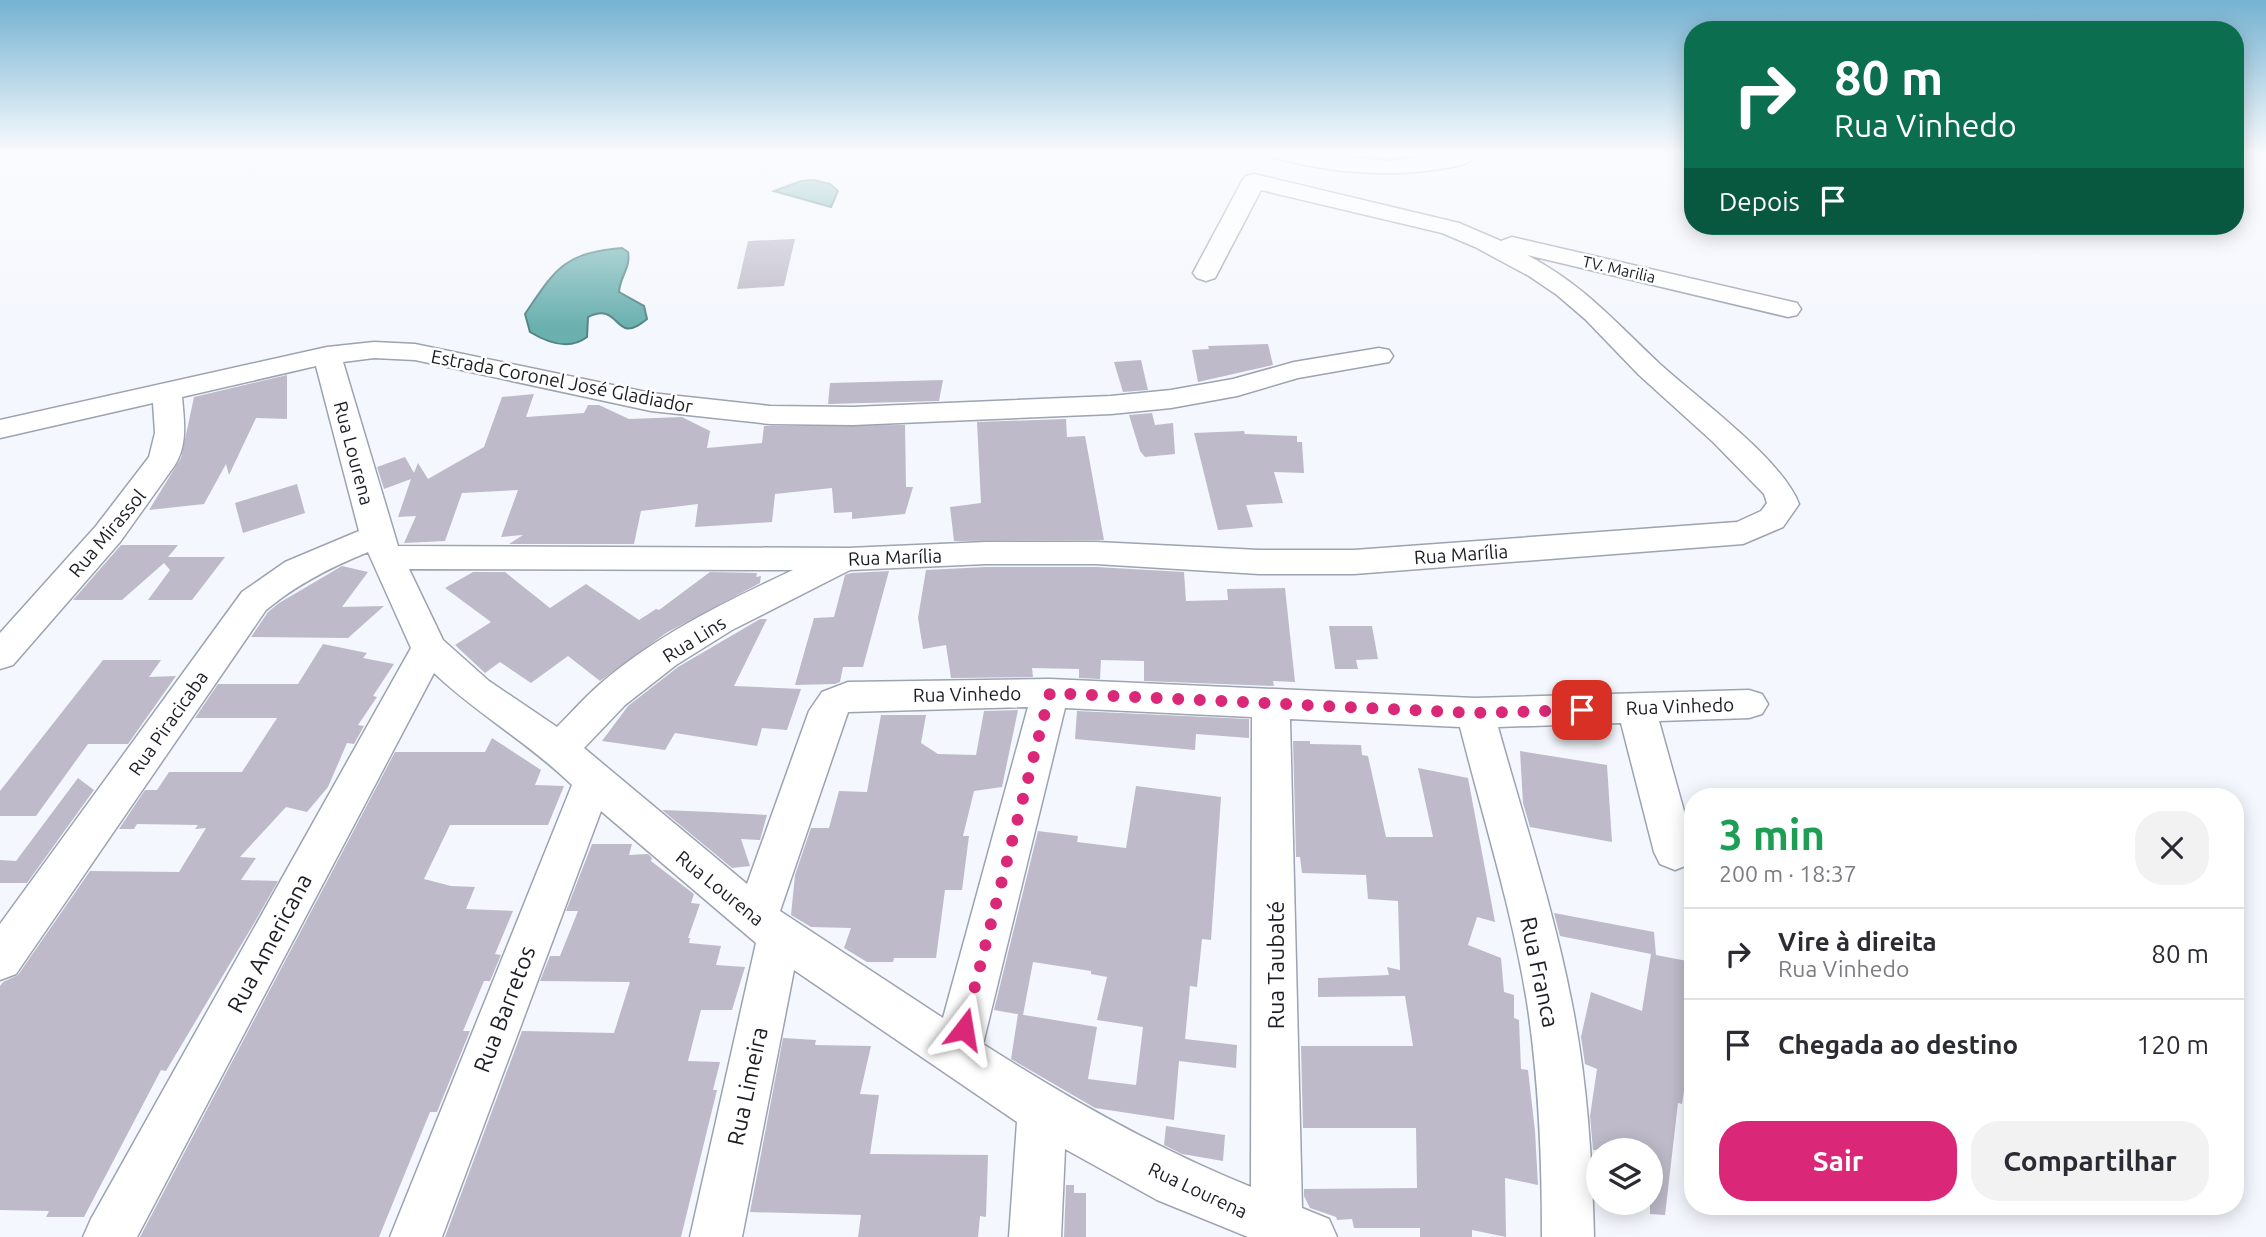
<!DOCTYPE html>
<html lang="pt">
<head>
<meta charset="utf-8">
<style>
	:root { --surface:#fff; --page:#f2f2f3; --text:#2b2b33; --muted:#7c7c81; --line:#e1e1e2; --accent:#db2777 }
	body { margin:0; font-family:Ubuntu,sans-serif; background:var(--page); color:var(--text); height:100vh; display:flex; flex-direction:column; font-size:26px; white-space:nowrap }
	* { box-sizing:border-box; margin:0 }
	p { font-size:23px; color:var(--muted) }
	.icon { flex:none; width:38px; height:38px; fill:none; stroke:currentColor; stroke-width:2; stroke-linecap:round; stroke-linejoin:round }
	.map { position:relative; flex:1; overflow:hidden }
	.side { position:absolute; left:1684px; top:788px; width:560px; height:427px; display:flex; flex-direction:column; background:var(--surface); border-radius:28px; box-shadow:0 4px 18px #0003 }
	.side>* { flex:none }
	.guide { position:absolute; left:1684px; top:21px; width:560px; height:214px; border-radius:28px; box-shadow:0 4px 18px #0003; background:#0b6e4f; color:#fff; overflow:hidden }
	.fabs { position:absolute; left:1586px; top:1138px; display:grid; gap:14px }
	.fabs a { display:grid; place-items:center; width:77px; height:77px; border-radius:50%; background:var(--surface); box-shadow:0 4px 18px #0003; font-size:35px }
	.pin { position:absolute; display:grid; place-items:center; width:60px; height:60px; color:#fff; margin:-30px; border-radius:14px; box-shadow:0 4px 10px #0006 }
	.me { position:absolute; width:77px; margin:-38px; rotate:14deg; stroke-linejoin:round; filter:drop-shadow(0 0 5px #0008) }
	.turn { display:flex; align-items:center; gap:24px; height:147px; padding:0 35px; font-size:32px }
	.turn .icon { width:91px; height:91px; stroke-width:2.5 }
	.turn b { display:block; font-size:49px; line-height:60px }
	.then { display:flex; align-items:center; height:66px; padding:0 35px; background:#0003; gap:14px; font-size:26px }
	.round { display:grid; place-items:center; flex:none; width:74px; height:74px; border-radius:28px; background:var(--page) }
	.head { display:flex; align-items:center; justify-content:space-between; height:119px; padding:0 35px }
	h1 { font-size:42px; font-weight:600; line-height:52px; color:#1e9e55 }
	.button { display:flex; gap:14px; margin-top:auto; padding:14px 35px }
	.button a { flex:1; height:80px; border-radius:28px; background:var(--accent); color:#fff; font-size:28px; font-weight:600; line-height:80px; text-align:center }
	.button a+a { background:var(--page); color:var(--text) }
	ul { padding:0; list-style:none }
	li { display:flex; align-items:center; gap:21px; height:91px; padding:0 35px; border-top:2px solid var(--line) }
	li div { flex:1 }
	li b { display:block; font-size:26px }
	li em { font-style:normal }
	.map>svg:first-child { display:block }
	.water { fill:#6ab0af; stroke:#538485; stroke-width:2 }
	.building { fill:#bebac9 }
	.lines { fill:none; stroke-linecap:round; stroke-linejoin:round }
	.minor-casing { stroke:#9ca3b1; stroke-width:3 }
	.minor { fill:#fff; fill-rule:evenodd }
	.route { stroke:#db2777; stroke-width:12; stroke-dasharray:0 21.6 }
	.labels { text-anchor:middle; dominant-baseline:central; stroke-width:5; stroke-linejoin:round; paint-order:stroke }
	.far-street-label { font-size:16px; fill:#1c1e24; stroke:#fff }
	.street-label { font-size:19px; fill:#1c1e24; stroke:#fff }
	.near-street-label { font-size:23px; fill:#1c1e24; stroke:#fff }
</style>
</head>
<body>
<div class="map">
<svg width="2266" height="1237" viewBox="0 0 2266 1237">
	<rect width="100%" height="100%" fill="#f4f7fd"/>
	<g class="water">
		<path d="M814,180L830,184L838,191L831,207L774,191L801,181Z"/>
		<path d="M622,248L628,252C631,268 620,276 619,292L644,306L647,319C613,348 622,300 588,317L587,337C569,351 548,343 530,332L525,314C556,268 564,253 622,248Z"/>
	</g>
	<g class="building">
		<path d="M795,239L784,286L737,289L748,241Z"/>
		<path d="M1268,344L1273,365L1198,382L1192,350L1209,349L1208,346Z"/>
		<path d="M1141,360L1148,390L1123,392L1114,362Z"/>
		<path d="M287,375V419L256,418L229,475L226,464L204,504L149,510L181,458L194,397Z"/>
		<path d="M943,380L939,401L828,404L830,383Z"/>
		<path d="M534,394L526,417L584,413L588,405H599L629,419L682,417L710,431L707,448L762,443L764,426L905,425L906,487H913L905,514L852,519V512L834,513L832,488L775,494L772,522L695,527L698,504L641,511L634,544H509L523,535L501,537L518,490L462,493L445,541L404,543L416,516L398,517L411,479L384,489L377,467L405,457L414,473L418,463L428,479L484,447L502,397Z"/>
		<path d="M1152,413L1155,425L1173,423L1175,454L1145,457L1140,451L1129,415Z"/>
		<path d="M1066,419L1067,437L1085,436L1104,540L954,541L950,507L981,503L977,422Z"/>
		<path d="M1244,431L1245,434L1297,436V442H1302L1304,473L1274,472L1283,503L1246,505L1253,527L1218,530L1194,433Z"/>
		<path d="M297,484L305,513L243,533L235,503Z"/>
		<path d="M121,545H178L168,557H225L192,600H148L170,570L164,563L122,600H73Z"/>
		<path d="M342,566L368,572L342,607L384,606L348,638L251,637L268,612L279,603Z"/>
		<path d="M986,567H1096L1184,572L1186,601L1228,600L1227,589L1285,588L1295,682L1273,681L1274,686L1144,681V661L1101,660L1100,679L1079,678V669L1032,668L1033,677L951,678L946,645L923,649L918,618L926,570Z"/>
		<path d="M889,571L863,667H843L840,682L835,684L795,685L814,618L834,617L845,575L851,573Z"/>
		<path d="M473,572H505L550,608L586,584L639,620L656,609L659,610L710,572L757,573L756,577L761,576L760,583L666,633L600,681L568,656L531,683L500,662L485,673L455,645L491,622L445,588Z"/>
		<path d="M760,619H767L734,686L801,689L787,730L762,728L757,746L675,733L665,750L602,741L628,706L678,667Z"/>
		<path d="M1329,626H1372L1378,659L1356,660L1358,669H1335Z"/>
		<path d="M323,644L367,653L363,658L394,664L373,696L377,697L358,725L364,726L354,744L347,743L328,787L307,812L286,807L240,857L256,858L241,880L278,881L253,925L166,1071L161,1070L84,1217H46L49,1211L0,1210V986L3,982L18,975L90,871L179,872L206,828L195,829L198,825L137,824L134,829H119L145,790H157L169,772H242L277,718H195L218,684H298Z"/>
		<path d="M103,660H161L149,677L176,676L128,744H88L36,816H0V791Z"/>
		<path d="M1018,710L1002,787L974,791L963,836H969L962,890H945L936,958H894L893,962H867L844,948L851,928L811,927L791,915L795,875L811,828H829L839,791L867,792L881,715H926L921,743L938,754L976,755L984,711Z"/>
		<path d="M1077,711L1249,719V738L1196,734L1195,750L1075,739Z"/>
		<path d="M492,738L541,770L535,785L564,786L548,825H450L424,879L451,886L475,887L466,909L513,911L495,954L501,955L490,981H484L463,1031H470L437,1112H430L379,1237H140L395,752H485Z"/>
		<path d="M1293,741H1310V744L1361,745L1362,755L1368,756L1386,837H1433L1418,768L1468,778L1495,922L1477,917L1468,945L1501,958L1504,992L1514,995V1018L1519,1020L1521,1069L1528,1070L1535,1131L1538,1185L1505,1178L1506,1237L1472,1230V1237H1420V1228H1354L1352,1219L1337,1220L1336,1217L1310,1208L1304,1196V1189L1417,1188L1416,1128H1303L1301,1046H1413L1405,996L1318,997V978L1389,975L1387,967L1400,970L1398,901L1368,899L1366,875L1302,873L1300,857H1296Z"/>
		<path d="M1520,751L1607,765L1612,842L1530,827L1523,803Z"/>
		<path d="M78,778L94,790L27,883H0V860L16,861Z"/>
		<path d="M1136,786L1221,797L1211,940L1202,939L1197,987L1190,986L1185,1039L1237,1045L1236,1068L1179,1061L1174,1120L1095,1108L1011,1059L1018,1014L1097,1027L1088,1079L1136,1085L1143,1027L1097,1020L1107,977L1091,974V971L1033,962L1023,1015L994,1010L1038,831L1078,836L1077,842L1126,848Z"/>
		<path d="M662,810L712,812L767,815L760,840L741,839L750,866L732,868Z"/>
		<path d="M592,844H632L629,855L648,854L652,858L651,861L694,894L691,903L700,904L688,938H690L689,943L721,946L716,965L745,967L732,1010H701L688,1061L720,1062L713,1090H717L681,1237H445L522,1031L614,1033L630,982L540,981L550,956H560L578,911H566Z"/>
		<path d="M1554,913L1654,932L1656,955L1692,962V1041L1682,1104L1678,1103L1665,1215L1650,1214V1150H1593L1590,1116L1597,1069L1585,1064L1581,1037L1591,992L1642,1011L1651,954L1560,936Z"/>
		<path d="M783,1038L816,1040L815,1045L871,1046L860,1094L879,1095L870,1154L988,1155L986,1217L980,1216L978,1237H858L861,1215L750,1212Z"/>
		<path d="M1166,1126L1225,1135L1223,1161L1182,1154L1164,1145Z"/>
		<path d="M1066,1185H1074V1193H1086V1237H1064Z"/>
	</g>
	<g class="lines">
		<g class="minor-casing">
			<g id="minor">
				<path d="M1271,153H1315L1388,161L1449,153H1479C1471,165 1453,167 1440,169C1383,178 1330,172 1274,158Z"/>
				<path d="M1254,174L1459,223L1501,241L1512,237L1797,303L1801,309L1797,315L1788,317L1527,255C1584,285 1614,321 1660,364C1697,398 1782,459 1799,504L1783,527L1743,544L1354,574H1259L1096,564H986L850,570L732,630L676,665L625,705L584,748L747,884L809,711L822,692L848,682L1050,679L1475,698L1749,690L1762,694L1768,704L1762,714L1749,718L1659,721L1692,840L1690,864L1675,870L1660,864L1654,852L1621,723L1498,727C1523,817 1553,907 1571,999C1587,1077 1592,1157 1594,1237H1542C1542,1158 1539,1080 1527,1002C1512,909 1483,818 1460,727L1290,719L1302,1208L1329,1219L1337,1237H1248L1157,1200L1065,1149L1061,1237H1009L1017,1122L794,970L742,1237H690L756,943L601,811L442,1237H390L572,785C529,743 477,714 434,673L137,1237H83L91,1219L411,648L368,552C331,567 297,584 266,610L16,974L0,980V924L242,592L285,562L359,531L316,366L182,397C184,420 188,444 175,465L120,542L13,665L0,669V633L96,526L149,457L155,433L153,403L0,438V420L327,347L374,342L415,344L651,393L770,406L853,407L1111,396L1171,390L1233,379L1294,362L1379,348L1389,350L1393,356L1389,362L1298,378L1237,396L1171,408L1111,414L853,425L770,424L651,411L415,360L374,358L343,362L398,546L848,548L986,542H1096L1259,550H1354L1737,522L1761,511L1767,503L1764,494L1713,442L1639,375L1585,319L1557,295L1529,276L1475,247L1442,233L1261,190L1215,278L1206,281L1197,278L1193,273L1242,181L1246,176ZM409,569L793,570C725,602 656,635 599,685C584,698 571,713 557,727L489,681L443,640ZM1028,707L943,1018L780,911L848,712ZM1065,708L1252,717L1251,1187C1157,1149 1069,1099 983,1044Z"/>
			</g>
		</g>
		<use href="#minor" class="minor"/>
	</g>
	<linearGradient id="sky" x2="0" y2="1"><stop stop-color="#75b2d1"/><stop offset="0.47" stop-color="#fafbfe"/><stop offset="1" stop-color="#fafbfe" stop-opacity="0"/></linearGradient>
	<rect width="2266" height="327" fill="url(#sky)"/>
	<g class="lines">
		<path class="route" d="M964,1029L1050,693L1475,713L1582,710"/>
	</g>
	<g class="labels">
		<g class="far-street-label">
			<text transform="translate(1619 269) rotate(13)">TV. Marilia</text>
		</g>
		<g class="street-label">
			<text transform="translate(562 381) rotate(11)">Estrada Coronel José Gladiador</text>
			<text transform="translate(354 453) rotate(75)">Rua Lourena</text>
			<text transform="translate(107 533) rotate(-50)">Rua Mirassol</text>
			<text transform="translate(1461 554) rotate(-4)">Rua Marília</text>
			<text transform="translate(895 557) rotate(-2)">Rua Marília</text>
			<text transform="translate(694 639) rotate(-32)">Rua Lins</text>
			<text transform="translate(967 694) rotate(-1)">Rua Vinhedo</text>
			<text transform="translate(1680 706) rotate(-2)">Rua Vinhedo</text>
			<text transform="translate(168 723) rotate(-55)">Rua Piracicaba</text>
			<text transform="translate(720 888) rotate(39)">Rua Lourena</text>
			<text transform="translate(1198 1190) rotate(25)">Rua Lourena</text>
		</g>
		<g class="near-street-label">
			<text transform="translate(269 943) rotate(-62)">Rua Americana</text>
			<text transform="translate(1275 965) rotate(-90)">Rua Taubaté</text>
			<text transform="translate(1540 972) rotate(78)">Rua Franca</text>
			<text transform="translate(504 1009) rotate(-69)">Rua Barretos</text>
			<text transform="translate(747 1086) rotate(-78)">Rua Limeira</text>
		</g>
	</g>
</svg>
<div class="fabs">
<a><svg class="icon" aria-label="layers" viewBox="0 0 24 24"><path d="M12 4l9 5-9 5-9-5zM3 14l9 5 9-5"/></svg></a>
</div>
<div class="pin" style="left:1582px;top:710px;background:#d93025"><svg class="icon" aria-label="arrive" viewBox="0 0 24 24"><path d="M6 21V4h12l-3 4 3 4H6"/></svg></div>
<svg class="me" style="left:964px;top:1029px" viewBox="-20 -20 40 40"><path d="M0-17L14 15 0 8-14 15z" fill="#db2777" stroke="#fff" stroke-width="4"/></svg>
<div class="guide">
<div class="turn"><svg class="icon" aria-label="right" viewBox="0 0 24 24"><path d="M7 20v-9h11M14 6l5 5-5 5"/></svg><div><b>80 m</b>Rua Vinhedo</div></div>
<div class="then">Depois<svg class="icon" aria-label="arrive" viewBox="0 0 24 24"><path d="M6 21V4h12l-3 4 3 4H6"/></svg></div>
</div>
<section class="side">
<div class="head"><div><h1>3 min</h1><p>200 m · 18:37</p></div><a class="round"><svg class="icon" aria-label="close" viewBox="0 0 24 24"><path d="M6 6l12 12M18 6L6 18"/></svg></a></div>
<ul>
<li><svg class="icon" aria-label="right" viewBox="0 0 24 24"><path d="M7 20v-9h11M14 6l5 5-5 5"/></svg><div><b>Vire à direita</b><p>Rua Vinhedo</p></div><em>80 m</em></li>
<li><svg class="icon" aria-label="arrive" viewBox="0 0 24 24"><path d="M6 21V4h12l-3 4 3 4H6"/></svg><div><b>Chegada ao destino</b></div><em>120 m</em></li>
</ul>
<div class="button"><a>Sair</a><a>Compartilhar</a></div>
</section>
</div>
</body>
</html>
